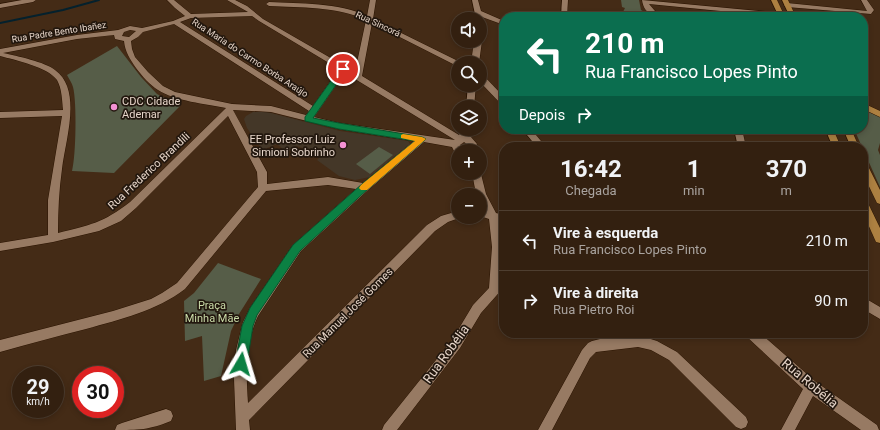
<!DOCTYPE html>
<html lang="pt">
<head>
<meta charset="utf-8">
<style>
	:root { --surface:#332010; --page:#3e2d1e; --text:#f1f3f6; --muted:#a9a39f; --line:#4e3e30 }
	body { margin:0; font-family:Roboto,sans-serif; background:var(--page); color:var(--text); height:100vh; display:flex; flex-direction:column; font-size:15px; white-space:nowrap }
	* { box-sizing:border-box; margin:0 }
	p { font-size:13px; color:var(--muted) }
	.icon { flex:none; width:22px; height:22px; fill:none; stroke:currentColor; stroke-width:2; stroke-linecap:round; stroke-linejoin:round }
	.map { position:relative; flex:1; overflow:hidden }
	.sheet { position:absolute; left:499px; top:142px; width:369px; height:196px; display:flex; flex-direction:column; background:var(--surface); border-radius:16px; box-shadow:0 2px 6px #0003,0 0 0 1px var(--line) }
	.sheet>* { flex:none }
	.banner { position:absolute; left:499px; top:12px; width:369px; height:122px; border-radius:16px; box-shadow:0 2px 6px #0003,0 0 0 1px var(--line); background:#0b6e4f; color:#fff; overflow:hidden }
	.tools { position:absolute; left:451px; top:12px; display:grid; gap:8px }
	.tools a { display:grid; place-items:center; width:36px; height:36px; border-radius:50%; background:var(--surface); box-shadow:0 2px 6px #0003,0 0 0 1px var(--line); font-size:20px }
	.speed { position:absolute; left:12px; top:366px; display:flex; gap:8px; font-size:20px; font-weight:700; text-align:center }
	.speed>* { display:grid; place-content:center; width:52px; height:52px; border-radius:50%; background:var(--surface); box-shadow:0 2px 6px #0003,0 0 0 1px var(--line); line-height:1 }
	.speed small { font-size:10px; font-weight:400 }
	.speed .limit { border:6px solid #d22; background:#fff; color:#111 }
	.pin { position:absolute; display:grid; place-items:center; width:34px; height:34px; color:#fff; margin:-17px; border:2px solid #fff; border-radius:50%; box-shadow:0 1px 4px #0007 }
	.me { position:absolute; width:44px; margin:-22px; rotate:7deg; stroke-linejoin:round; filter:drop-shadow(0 0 3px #0008) }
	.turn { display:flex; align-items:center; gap:14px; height:84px; padding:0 20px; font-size:18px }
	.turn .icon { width:52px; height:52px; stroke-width:2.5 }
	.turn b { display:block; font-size:28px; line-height:34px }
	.then { display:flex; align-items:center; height:38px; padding:0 20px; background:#0003; gap:8px; font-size:15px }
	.eta { display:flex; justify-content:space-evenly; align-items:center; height:68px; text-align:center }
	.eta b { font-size:24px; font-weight:700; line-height:28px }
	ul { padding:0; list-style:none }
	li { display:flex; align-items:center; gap:12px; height:60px; padding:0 20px; border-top:1px solid var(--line) }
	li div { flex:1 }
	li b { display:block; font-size:15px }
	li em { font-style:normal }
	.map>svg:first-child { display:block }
	.education { fill:#443728 }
	.green { fill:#565d48 }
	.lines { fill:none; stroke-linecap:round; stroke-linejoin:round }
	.stream { stroke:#04212d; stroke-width:2 }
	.minor-casing { stroke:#2a1300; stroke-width:1 }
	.major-casing { stroke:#2a1300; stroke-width:1 }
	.minor { fill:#977a63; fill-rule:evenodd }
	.major { fill:#ad8041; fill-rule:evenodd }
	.route { fill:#0b8043; stroke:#07532c }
	.slow { fill:#f59e0b }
	.poi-dot { fill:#f491d4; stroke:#22170e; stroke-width:1.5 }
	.labels { text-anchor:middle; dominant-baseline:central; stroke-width:3.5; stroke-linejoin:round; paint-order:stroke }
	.far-street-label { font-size:9px; fill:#e6d5c9; stroke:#22170e }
	.poi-label { font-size:11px; fill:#e6d5c9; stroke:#22170e; text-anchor:start }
	.street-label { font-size:11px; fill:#e6d5c9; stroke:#22170e }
	.park-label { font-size:11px; fill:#c9daa7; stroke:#22170e }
	.near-street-label { font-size:13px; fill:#e6d5c9; stroke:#22170e }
</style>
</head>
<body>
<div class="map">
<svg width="880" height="430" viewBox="0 0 880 430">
	<rect width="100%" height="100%" fill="#442b16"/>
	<path class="education" d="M253,112H267L340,131L408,141L410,144L406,149L370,177L355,180L339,176L317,160L323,154L296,146L287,153L277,144L262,150L247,128L244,119L246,116Z"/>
	<g class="green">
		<path d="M621,0H639L641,10L653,17H640L623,12L625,8L622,7Z"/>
		<path d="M117,46L141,77L157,94L180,106L114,173L72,171C76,156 77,102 73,87C72,83 69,79 67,75Z"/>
		<path d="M863,108L880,115V143L878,150L880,155V187L854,129H863Z"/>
		<path d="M379,147L393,155L370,174L356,164Z"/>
		<path d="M218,263L261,279L239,314L231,331L221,376L204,381L202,336L185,341L184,301L194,293Z"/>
	</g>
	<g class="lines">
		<path class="stream" d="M0,23L63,10L99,0"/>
		<g class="minor-casing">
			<g id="minor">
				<path d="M22,0H36L33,2L0,8V4Z"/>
				<path d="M167,0H174L191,14L248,12L227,0H235L247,6L263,19L355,72L366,20C337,6 301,8 269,6L266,4L269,2C299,4 339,2 367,16L370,0H376L373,19L462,63H458V65H455L372,23L362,76L459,135L462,129H470L468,136L471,137L477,144L475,151H458V153L454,151L452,147L424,142L368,190L301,251L258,316C245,343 246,374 248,403L427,225L441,216L458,211V217H462L448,222L435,231L249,420L250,430H236L234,379L236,350L243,322L250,308L293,245L356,189L328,185L266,191L185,289C156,311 121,319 86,329C57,336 29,344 0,352V340L113,311L151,299L162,293L177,283L258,187L257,172L228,116L136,208L121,221L99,231L53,242L0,251V243L48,235V200L62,116L0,118V112L63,110C62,100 62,89 57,80C48,67 15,60 0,56V49L77,35L118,30L130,26L142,28L173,21L185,16L175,8ZM252,16L259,21L339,69L313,106L180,22L191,18ZM174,24L309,111L306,115L271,106L232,104L175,92L163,86L148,72L135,57L132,49L131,41L138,37L143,32ZM130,30L136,31L129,37L122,36L124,32ZM114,35L115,39L124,41C125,52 130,59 136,68C142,76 150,85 158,90C175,101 206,104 226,108L130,202C103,223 90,225 58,233C58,211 59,190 62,169C65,141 83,90 55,70C45,62 17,56 3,53L77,39ZM345,72L355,79L455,140L339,123L314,117ZM233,110L271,112L339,129L414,141L363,183L328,177L267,184V172ZM464,142L468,145V147L464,149L460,145Z"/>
				<path d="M472,0H478L481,11L504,21V25L482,17L481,20L476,19Z"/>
				<path d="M562,0H568L567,17H561Z"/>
				<path d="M642,0L781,13L784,15L781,17L649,4L655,11L671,17C657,17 644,16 642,0Z"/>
				<path d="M861,0H867L874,10L871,14L787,7L784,5L787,3L867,11Z"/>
				<path d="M480,39L482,41L479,63H471L474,41H480Z"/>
				<path d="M480,75H483L504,97V105L501,104L480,82Z"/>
				<path d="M468,85H476L474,107H466Z"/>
				<path d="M522,129H531L546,147H537Z"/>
				<path d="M734,129H742L746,147H738Z"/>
				<path d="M480,170L486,194L496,213L504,215V223L500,222L503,247L501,275L504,274V287L481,313L460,348L397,430H382L384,425L452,340L473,305L489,288L492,247L489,219L480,216V208L484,209L480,202V195L476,194L472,173H480Z"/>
				<path d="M863,297L880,307V319L863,309Z"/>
				<path d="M745,333H760L816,382L877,425L879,430H861L813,396L795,430H781L803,389L747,337Z"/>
				<path d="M638,335L657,341L677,352L746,417L748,422L746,427L741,429L736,427L669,360L651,350L638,347L596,352L590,358L552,430H538L582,350L588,343L592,341L604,338Z"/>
				<path d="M166,409L171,411L173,416L171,421C149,430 138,430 115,430L117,425L122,423Z"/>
			</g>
		</g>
		<g class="major-casing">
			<g id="major">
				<path d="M771,0H777L785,17H779Z"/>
				<path d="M782,0H788L796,17H790Z"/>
				<path d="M863,103L880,111V117L863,109Z"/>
				<path d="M825,129H833L841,147H833Z"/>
				<path d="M843,129H851L859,147H851Z"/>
				<path d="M863,161L866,162L880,190V204L877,203L863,174Z"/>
				<path d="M863,198L866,199L880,228V243L876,242L863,213Z"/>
			</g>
		</g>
		<use href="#minor" class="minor"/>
		<use href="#major" class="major"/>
	</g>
	<path class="route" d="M341,67L347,69L313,118L339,123L422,137L426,139L368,189L300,251L257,315L253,326L247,364L245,368L241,370L237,368L235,364L242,326L250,308L293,245L362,184L415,141L339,129L305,121V117Z"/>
	<path class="slow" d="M403,134L422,137L426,139L367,190H361L359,188L361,185L415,141L401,138V135Z"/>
	<g class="poi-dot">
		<circle cx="114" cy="107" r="4"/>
		<circle cx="343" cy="145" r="4"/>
	</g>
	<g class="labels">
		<g class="far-street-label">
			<text transform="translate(378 24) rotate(25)">Rua Sincorá</text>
			<text transform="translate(59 32) rotate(-9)">Rua Padre Bento Ibañez</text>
			<text transform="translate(250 58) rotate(33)">Rua Maria do Carmo Borba Araújo</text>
		</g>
		<g class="poi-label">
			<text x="122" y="101">CDC Cidade<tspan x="122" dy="13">Ademar</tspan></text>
			<text x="335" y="139" text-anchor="end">EE Professor Luiz<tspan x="335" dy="13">Simioni Sobrinho</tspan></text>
		</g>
		<g class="street-label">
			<text transform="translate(149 171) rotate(-43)">Rua Frederico Brandili</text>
			<text transform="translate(348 313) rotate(-45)">Rua Manuel José Gomes</text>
		</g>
		<g class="park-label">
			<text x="212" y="305">Praça<tspan x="212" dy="13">Minha Mãe</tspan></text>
		</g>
		<g class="near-street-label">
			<text transform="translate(446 354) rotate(-54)">Rua Robélia</text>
			<text transform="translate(810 383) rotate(40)">Rua Robélia</text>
		</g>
	</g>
</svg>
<div class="tools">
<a><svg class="icon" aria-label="sound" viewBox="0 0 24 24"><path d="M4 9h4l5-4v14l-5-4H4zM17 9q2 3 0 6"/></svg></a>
<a><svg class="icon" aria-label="search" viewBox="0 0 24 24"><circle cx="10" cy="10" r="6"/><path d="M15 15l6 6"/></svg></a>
<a><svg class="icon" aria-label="layers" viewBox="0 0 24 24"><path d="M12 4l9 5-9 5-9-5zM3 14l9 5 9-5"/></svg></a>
<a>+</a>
<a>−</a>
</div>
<div class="speed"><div>29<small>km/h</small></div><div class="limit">30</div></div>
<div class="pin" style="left:343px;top:69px;background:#d93025"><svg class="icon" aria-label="arrive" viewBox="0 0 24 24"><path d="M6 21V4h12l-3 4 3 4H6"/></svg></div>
<svg class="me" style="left:241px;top:364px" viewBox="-20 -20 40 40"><path d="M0-17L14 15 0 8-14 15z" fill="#0b8043" stroke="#fff" stroke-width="4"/></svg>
<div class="banner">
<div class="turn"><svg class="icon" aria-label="left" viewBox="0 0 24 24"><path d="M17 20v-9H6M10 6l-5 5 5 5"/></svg><div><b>210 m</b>Rua Francisco Lopes Pinto</div></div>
<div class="then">Depois<svg class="icon" aria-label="right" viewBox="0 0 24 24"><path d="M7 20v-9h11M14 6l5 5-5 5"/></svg></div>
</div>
<section class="sheet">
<div class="eta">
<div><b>16:42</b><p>Chegada</p></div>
<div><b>1</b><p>min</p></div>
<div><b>370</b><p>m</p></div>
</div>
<ul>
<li><svg class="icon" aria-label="left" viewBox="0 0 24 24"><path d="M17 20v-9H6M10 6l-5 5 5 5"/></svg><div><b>Vire à esquerda</b><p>Rua Francisco Lopes Pinto</p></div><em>210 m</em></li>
<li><svg class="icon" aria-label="right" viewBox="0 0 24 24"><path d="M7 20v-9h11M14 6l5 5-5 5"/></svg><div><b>Vire à direita</b><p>Rua Pietro Roi</p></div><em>90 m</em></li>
</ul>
</section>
</div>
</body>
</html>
